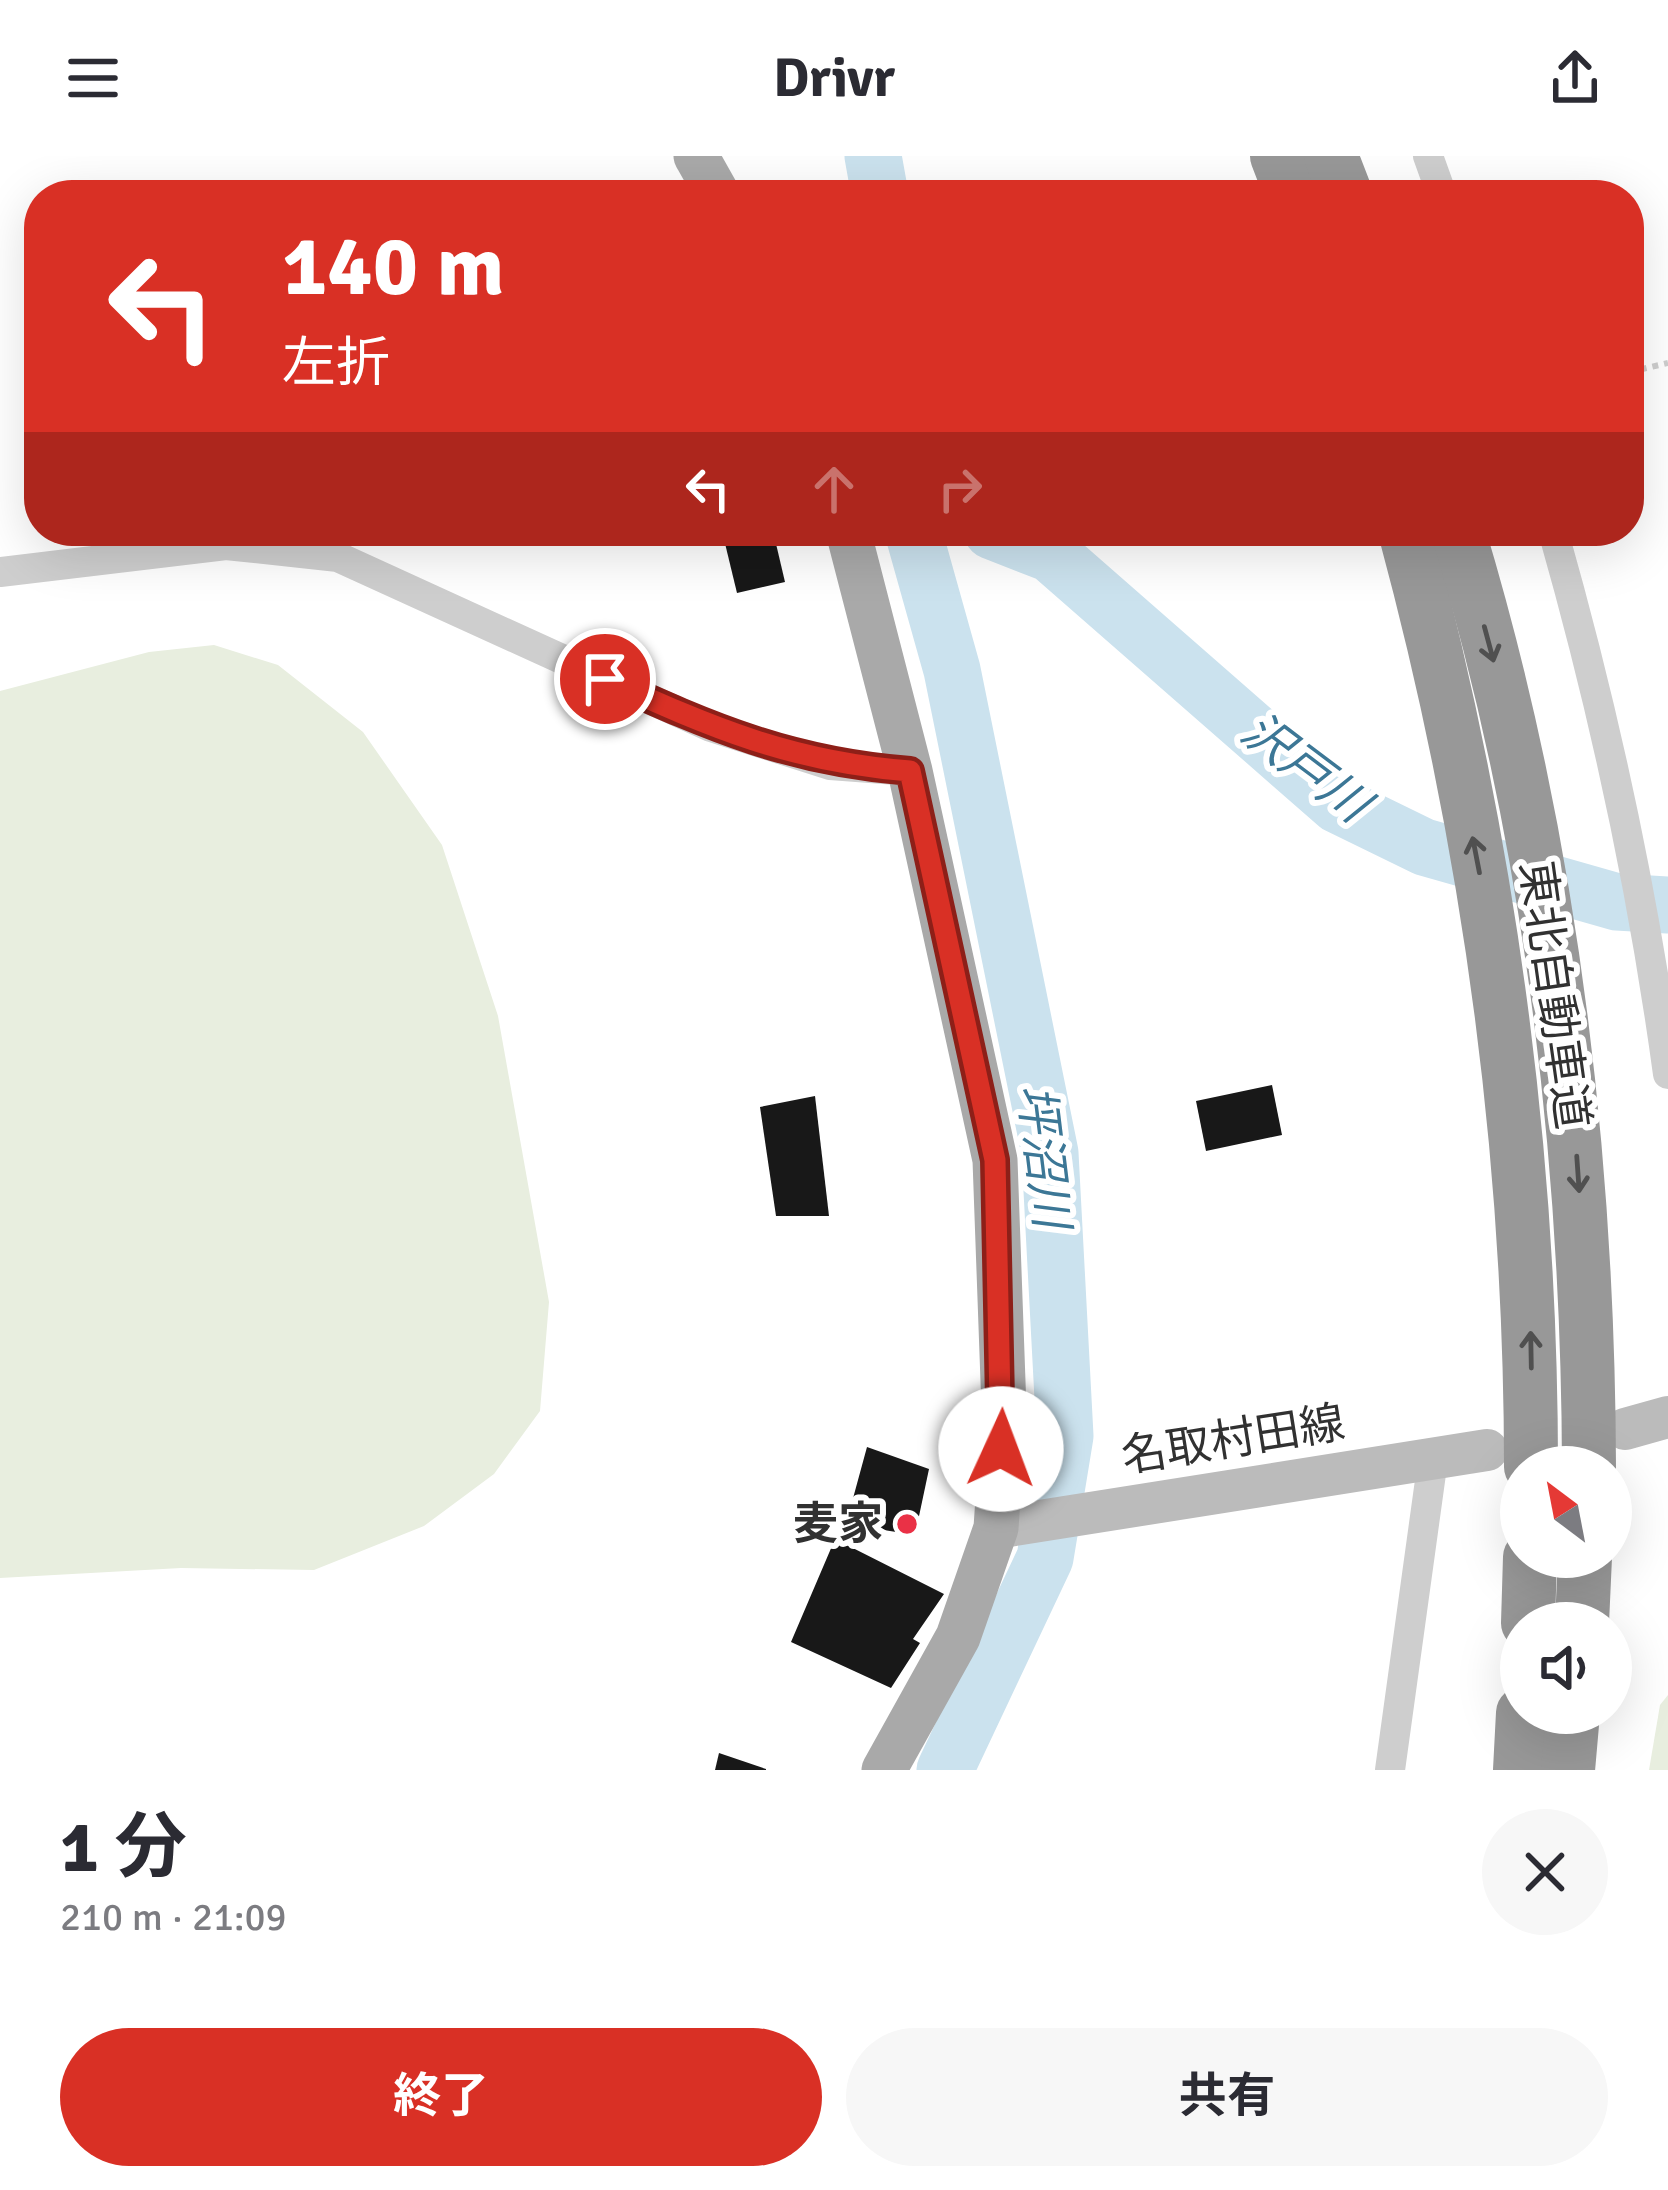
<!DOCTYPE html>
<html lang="ja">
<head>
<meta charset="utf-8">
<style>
	:root { --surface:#fff; --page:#f7f7f7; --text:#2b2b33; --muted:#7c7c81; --accent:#d93025 }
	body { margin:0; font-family:Signika,"Noto Sans JP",sans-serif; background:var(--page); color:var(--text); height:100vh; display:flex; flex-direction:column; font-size:45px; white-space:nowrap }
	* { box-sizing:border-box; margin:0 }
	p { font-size:39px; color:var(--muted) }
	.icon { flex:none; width:66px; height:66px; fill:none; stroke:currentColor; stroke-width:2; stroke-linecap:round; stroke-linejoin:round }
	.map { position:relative; height:1614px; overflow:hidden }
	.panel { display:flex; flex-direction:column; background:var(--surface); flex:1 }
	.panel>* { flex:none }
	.banner { position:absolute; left:24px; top:24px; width:1620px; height:366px; border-radius:48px; box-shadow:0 12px 48px #0002; background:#d93025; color:#fff; overflow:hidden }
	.needle { width:78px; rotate:328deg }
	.controls { position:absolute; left:1500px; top:1290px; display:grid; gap:24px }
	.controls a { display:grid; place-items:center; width:132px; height:132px; border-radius:50%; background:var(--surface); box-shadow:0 12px 48px #0002; font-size:60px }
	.pin { position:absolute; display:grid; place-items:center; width:102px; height:102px; color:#fff; margin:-51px; border:6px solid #fff; border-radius:50%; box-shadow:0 3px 12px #0007 }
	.me { position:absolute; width:132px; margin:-66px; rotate:2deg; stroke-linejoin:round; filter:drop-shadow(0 0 9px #0008) }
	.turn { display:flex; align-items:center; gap:42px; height:252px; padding:0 60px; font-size:54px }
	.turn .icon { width:156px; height:156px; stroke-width:2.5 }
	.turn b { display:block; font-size:84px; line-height:102px }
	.lanes { display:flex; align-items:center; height:114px; padding:0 60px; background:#0003; justify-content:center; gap:60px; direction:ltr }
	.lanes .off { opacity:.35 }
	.round { display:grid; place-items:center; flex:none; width:126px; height:126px; border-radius:63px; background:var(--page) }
	.summary { display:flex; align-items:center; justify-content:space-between; height:204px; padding:0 60px }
	h1 { font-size:72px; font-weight:700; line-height:90px }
	.cta { display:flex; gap:24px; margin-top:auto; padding:24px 60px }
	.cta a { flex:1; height:138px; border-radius:72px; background:var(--accent); color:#fff; font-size:48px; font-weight:700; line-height:138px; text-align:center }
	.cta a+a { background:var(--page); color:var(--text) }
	header { display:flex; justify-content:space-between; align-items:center; height:156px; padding:0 60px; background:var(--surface); font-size:54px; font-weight:700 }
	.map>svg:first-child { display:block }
	.green { fill:#e8eedf }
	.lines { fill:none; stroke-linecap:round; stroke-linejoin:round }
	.river { stroke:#cbe2ee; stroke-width:57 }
	.building { fill:#181818 }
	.path { stroke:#cecece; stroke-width:6; stroke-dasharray:6 6; stroke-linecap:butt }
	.minor { stroke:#cecece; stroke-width:30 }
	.secondary { stroke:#bbb; stroke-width:42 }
	.primary { stroke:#a9a9a9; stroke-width:45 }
	.motorway { stroke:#989898; stroke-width:54 }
	.oneway { stroke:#505050 }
	.route-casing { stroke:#8d1f18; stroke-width:30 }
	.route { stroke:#d93025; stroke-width:21 }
	.poi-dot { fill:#ea3146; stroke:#fff; stroke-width:4.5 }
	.labels { text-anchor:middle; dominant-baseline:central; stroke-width:12; stroke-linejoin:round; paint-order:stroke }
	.street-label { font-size:45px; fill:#313131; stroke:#fff }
	.poi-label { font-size:45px; font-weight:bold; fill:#313131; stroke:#fff; text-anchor:end }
	.water-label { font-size:48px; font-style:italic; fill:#3c7796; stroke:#fff }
</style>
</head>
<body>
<header><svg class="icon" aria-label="menu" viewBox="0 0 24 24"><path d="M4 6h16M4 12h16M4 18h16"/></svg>Drivr<svg class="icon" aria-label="share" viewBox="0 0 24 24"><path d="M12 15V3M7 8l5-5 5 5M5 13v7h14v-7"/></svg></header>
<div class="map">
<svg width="1668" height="1614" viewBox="0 0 1668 1614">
	<rect width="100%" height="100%" fill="#fff"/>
	<g class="green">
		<path d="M214,489L278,509L363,576L442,689L498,860L549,1146L540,1255L494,1318L424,1370L314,1414L181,1412L0,1422V535L149,496Z"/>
		<path d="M1668,1539V1614H1649L1660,1549Z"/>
	</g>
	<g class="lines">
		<g class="river">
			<path d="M873,0L880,39"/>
			<path d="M913,375L952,514L1050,997L1065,1280L1045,1402L945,1614"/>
			<path d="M992,375L1051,398L1338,649L1424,691L1617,746L1668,749"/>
		</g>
	</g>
	<g class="building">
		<path d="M722,375H773L785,426L737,437Z"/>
		<path d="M1272,929L1282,979L1206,995L1196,945Z"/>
		<path d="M815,940L829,1060H776L760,951Z"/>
		<path d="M867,1291L929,1313L915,1379L846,1368Z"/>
		<path d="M835,1383L944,1438L913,1483L920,1487L891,1532L791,1486Z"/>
		<path d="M719,1597L766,1613V1614H715Z"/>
	</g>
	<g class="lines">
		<path class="path" d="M1629,216L1668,207"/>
		<g class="minor">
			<path d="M1428,0L1442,39"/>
			<path d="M1553,375C1604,554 1643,734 1668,918"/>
			<path d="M0,416L226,389L338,401L711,571L830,609L910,615"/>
			<path d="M1390,1614L1433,1303"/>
		</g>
		<g class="secondary">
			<path d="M1625,1273L1668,1261"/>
			<path d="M996,1372L1487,1294"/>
		</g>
		<g class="primary">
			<path d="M696,0L718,39"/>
			<path d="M848,375L910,615L995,1004L1004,1253L996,1372L958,1481L884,1614"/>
		</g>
		<g class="motorway">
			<path d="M1277,0L1292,39"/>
			<path d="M1331,0L1346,39"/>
			<path d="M1405,375C1488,682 1531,993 1531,1311"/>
			<path d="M1458,375C1550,679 1588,994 1589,1311"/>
			<path d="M1528,1467L1530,1401"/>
			<path d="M1582,1467L1585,1401"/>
			<path d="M1520,1614L1523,1557"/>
			<path d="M1568,1614L1573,1557"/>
		</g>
	</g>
	<defs><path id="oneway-shaft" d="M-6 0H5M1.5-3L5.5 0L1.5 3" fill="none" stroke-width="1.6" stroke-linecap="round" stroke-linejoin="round" transform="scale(3)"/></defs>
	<g class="oneway">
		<use href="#oneway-shaft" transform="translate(1489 488) rotate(75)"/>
		<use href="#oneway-shaft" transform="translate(1476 699) rotate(-101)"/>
		<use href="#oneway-shaft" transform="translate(1578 1018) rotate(86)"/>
		<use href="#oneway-shaft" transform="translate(1531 1194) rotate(-91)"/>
	</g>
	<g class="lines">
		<g class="route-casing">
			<path id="route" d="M605,523C712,572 792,606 910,615L995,1004L1001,1293"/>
		</g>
		<use href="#route" class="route"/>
	</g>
	<circle class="poi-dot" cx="907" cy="1368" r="12"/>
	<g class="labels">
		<g class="street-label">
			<text transform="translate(1554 839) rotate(82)">東北自動車道</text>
			<text transform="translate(1233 1284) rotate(-9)">名取村田線</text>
		</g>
		<g class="poi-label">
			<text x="883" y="1368">麦家</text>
		</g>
		<g class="water-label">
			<text transform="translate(1305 612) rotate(37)">沢戸川</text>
			<text transform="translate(1043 1000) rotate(83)">坪沼川</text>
		</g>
	</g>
</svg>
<div class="controls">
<a><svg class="needle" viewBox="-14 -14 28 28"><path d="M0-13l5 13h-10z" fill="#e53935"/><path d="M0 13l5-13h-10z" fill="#7c7c81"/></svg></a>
<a><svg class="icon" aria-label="sound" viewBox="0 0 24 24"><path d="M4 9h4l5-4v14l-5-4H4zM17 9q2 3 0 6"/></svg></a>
</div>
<div class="pin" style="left:605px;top:523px;background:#d93025"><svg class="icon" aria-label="arrive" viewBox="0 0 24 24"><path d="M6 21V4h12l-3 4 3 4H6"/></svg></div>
<svg class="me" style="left:1001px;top:1293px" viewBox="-20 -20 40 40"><circle r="19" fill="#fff"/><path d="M0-13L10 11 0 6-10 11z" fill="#d93025"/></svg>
<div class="banner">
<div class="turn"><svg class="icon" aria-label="left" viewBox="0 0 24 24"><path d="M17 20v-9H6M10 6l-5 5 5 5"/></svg><div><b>140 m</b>左折</div></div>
<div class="lanes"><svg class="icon" aria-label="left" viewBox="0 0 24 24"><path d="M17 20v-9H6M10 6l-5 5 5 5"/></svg><svg class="icon off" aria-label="ahead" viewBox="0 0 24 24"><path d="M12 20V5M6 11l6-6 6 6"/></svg><svg class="icon off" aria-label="right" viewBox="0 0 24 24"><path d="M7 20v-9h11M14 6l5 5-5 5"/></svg></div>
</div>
</div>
<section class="panel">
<div class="summary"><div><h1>1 分</h1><p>210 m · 21:09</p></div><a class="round"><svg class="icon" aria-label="close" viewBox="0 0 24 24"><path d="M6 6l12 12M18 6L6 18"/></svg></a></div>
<div class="cta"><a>終了</a><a>共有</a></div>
</section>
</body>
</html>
